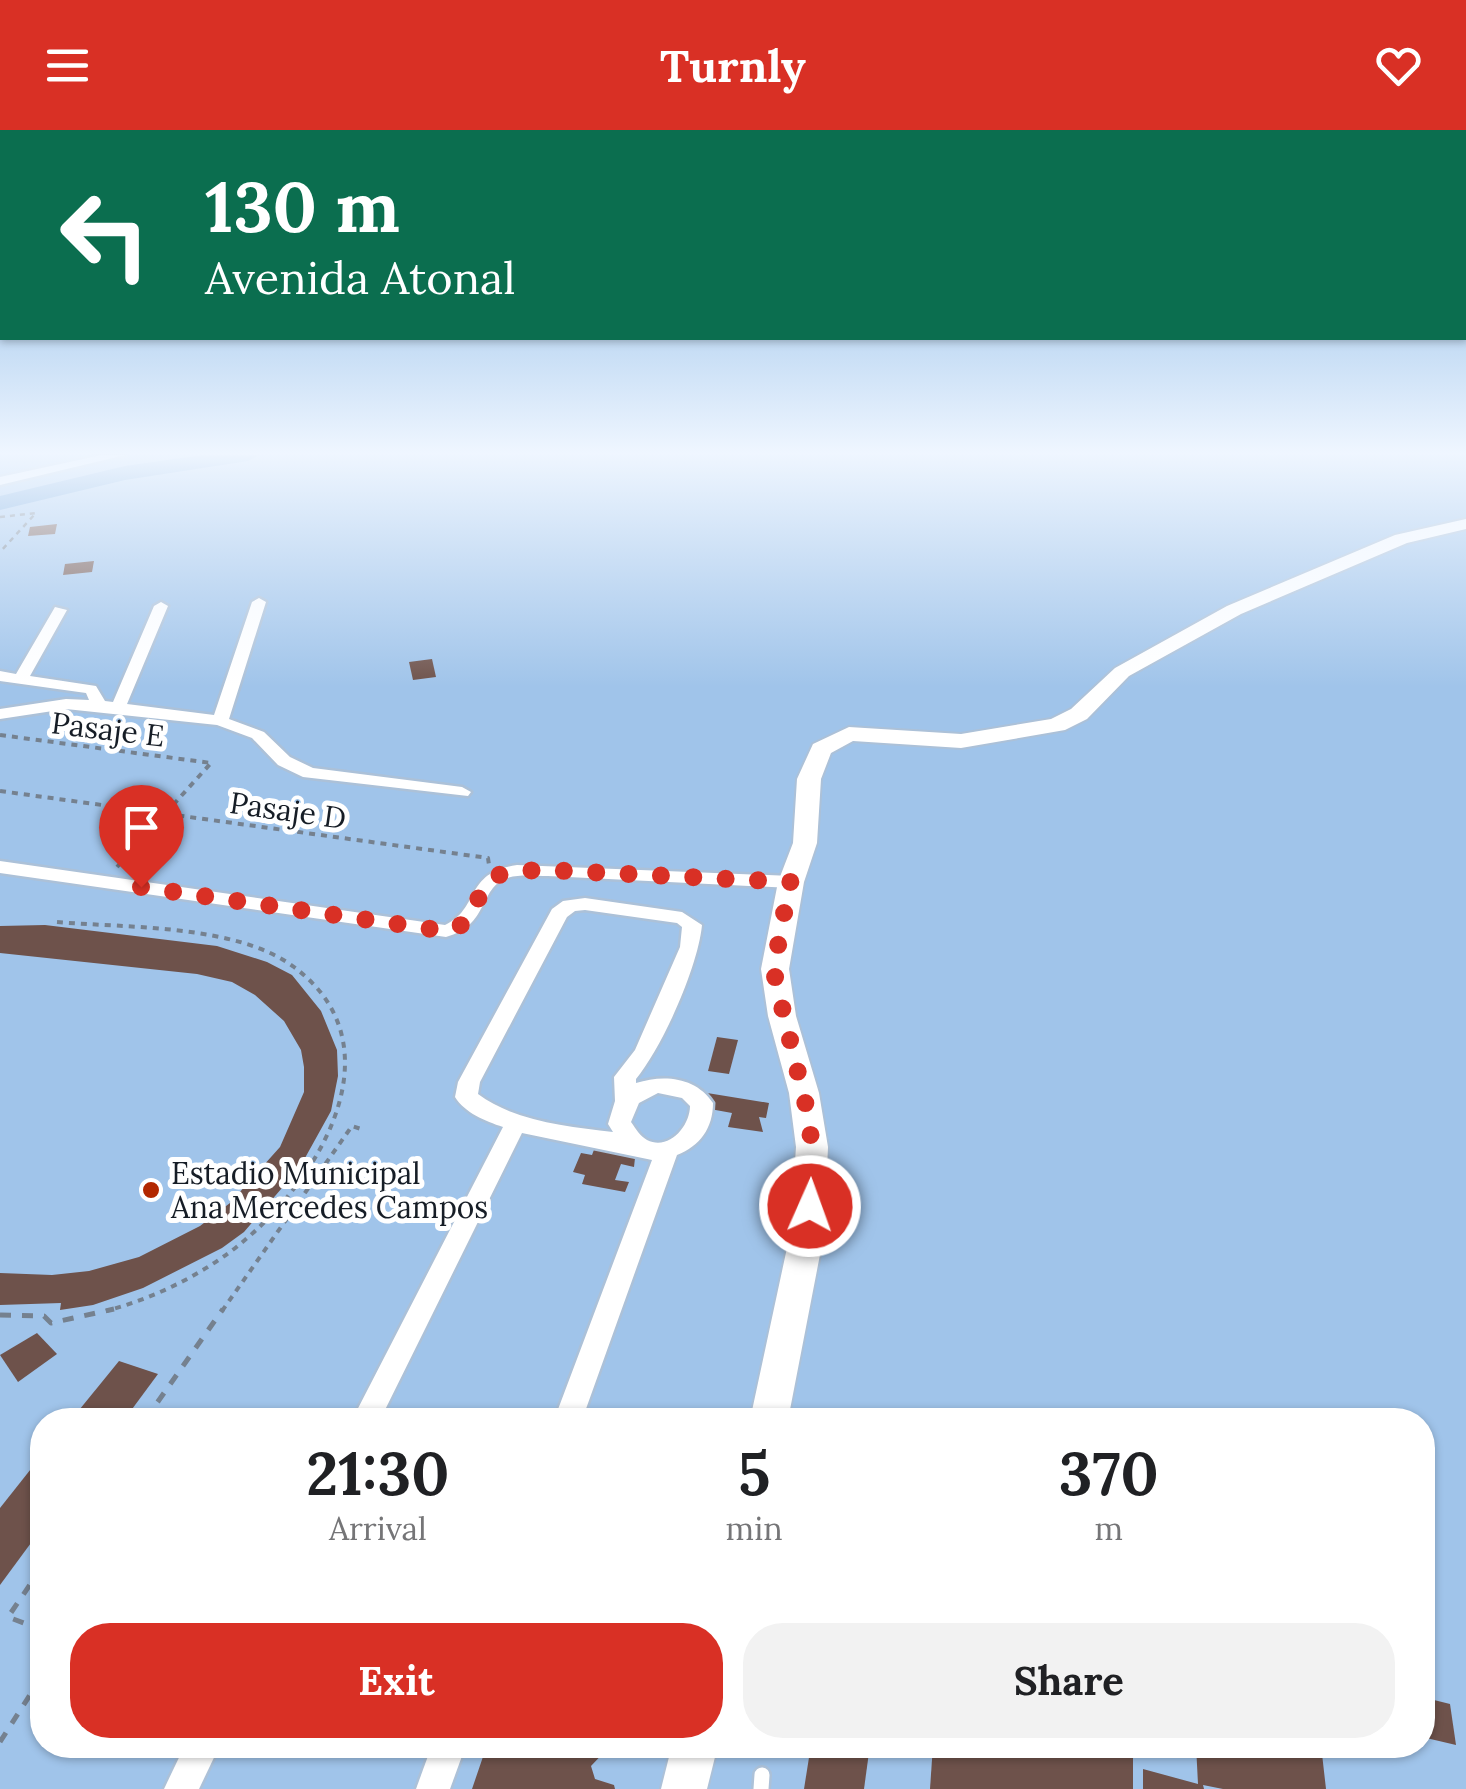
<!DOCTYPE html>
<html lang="en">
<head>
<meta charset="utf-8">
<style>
	:root { --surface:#fff; --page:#f2f2f2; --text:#202124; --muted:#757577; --accent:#d93025 }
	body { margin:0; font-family:Lora,serif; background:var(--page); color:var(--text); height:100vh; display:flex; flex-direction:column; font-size:38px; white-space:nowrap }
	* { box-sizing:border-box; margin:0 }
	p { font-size:32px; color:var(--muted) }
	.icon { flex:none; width:55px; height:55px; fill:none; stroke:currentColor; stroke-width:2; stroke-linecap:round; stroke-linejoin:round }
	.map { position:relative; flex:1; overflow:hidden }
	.side { position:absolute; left:30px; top:1278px; width:1405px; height:350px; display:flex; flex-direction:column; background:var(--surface); border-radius:40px; box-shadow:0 2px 8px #0004 }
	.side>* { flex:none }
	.guide { position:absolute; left:0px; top:0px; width:1468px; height:210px; box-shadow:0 2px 8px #0004; background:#0b6e4f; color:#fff; overflow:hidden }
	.pin { position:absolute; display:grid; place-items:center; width:85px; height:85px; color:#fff; margin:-102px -42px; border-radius:50% 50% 50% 0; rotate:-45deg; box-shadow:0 0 10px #0007 }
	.pin .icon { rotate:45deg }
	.me { position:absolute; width:110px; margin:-55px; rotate:2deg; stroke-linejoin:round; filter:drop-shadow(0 0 8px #0008) }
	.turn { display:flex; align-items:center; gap:35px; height:210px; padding:0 40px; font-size:45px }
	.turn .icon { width:130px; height:130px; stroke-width:2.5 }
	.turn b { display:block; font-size:70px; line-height:85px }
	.eta { display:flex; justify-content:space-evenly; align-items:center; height:170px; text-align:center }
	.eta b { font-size:60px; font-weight:700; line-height:70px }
	.action { display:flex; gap:20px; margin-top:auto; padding:20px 40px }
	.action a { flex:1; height:115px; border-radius:40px; background:var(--accent); color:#fff; font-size:40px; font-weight:700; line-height:115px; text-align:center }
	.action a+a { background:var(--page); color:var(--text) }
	header { display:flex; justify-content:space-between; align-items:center; height:130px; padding:0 40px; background:var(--accent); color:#fff; font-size:45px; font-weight:700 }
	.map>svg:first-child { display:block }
	.green { fill:#a0c4ea; fill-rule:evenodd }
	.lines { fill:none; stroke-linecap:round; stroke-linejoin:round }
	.river { fill:#629bd5; fill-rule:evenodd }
	.building { fill:#6e524b }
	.lane-casing { stroke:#acc1d8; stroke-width:20 }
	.street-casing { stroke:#acc1d8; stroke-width:5 }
	.secondary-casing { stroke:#acc1d8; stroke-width:4 }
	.path-far2 { stroke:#75818f; stroke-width:2.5; stroke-dasharray:5 5; stroke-linecap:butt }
	.path-far1 { stroke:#75818f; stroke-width:4; stroke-dasharray:6 6; stroke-linecap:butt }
	.path { stroke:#75818f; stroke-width:5; stroke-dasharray:11 11; stroke-linecap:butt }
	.lane { stroke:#fff; stroke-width:15 }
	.street { fill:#fff; fill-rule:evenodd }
	.secondary { fill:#fff; fill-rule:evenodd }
	.route { stroke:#d93025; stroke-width:18; stroke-dasharray:0 32.4 }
	.poi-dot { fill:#b22700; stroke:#fff; stroke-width:4 }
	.labels { text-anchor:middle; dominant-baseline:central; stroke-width:10; stroke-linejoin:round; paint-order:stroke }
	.street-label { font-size:30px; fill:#161d26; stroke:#fff }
	.poi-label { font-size:30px; fill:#161d26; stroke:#fff; text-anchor:start }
</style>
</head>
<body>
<header><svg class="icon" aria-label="menu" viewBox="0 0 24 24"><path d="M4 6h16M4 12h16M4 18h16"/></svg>Turnly<svg class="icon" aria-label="heart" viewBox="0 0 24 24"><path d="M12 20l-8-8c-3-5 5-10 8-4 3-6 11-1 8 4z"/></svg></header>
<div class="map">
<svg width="1466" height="1659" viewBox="0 0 1466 1659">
	<rect width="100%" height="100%" fill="#dbecff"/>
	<path class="green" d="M0,325H1466V1659H0ZM42,1290H1422V1615H42Z"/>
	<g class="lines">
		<path class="river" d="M202,325H259L248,331L125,350L0,380V366L125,336Z"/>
	</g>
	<g class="building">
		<path d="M57,394L55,404L28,406L30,397Z"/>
		<path d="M94,431L92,442L63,445L65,434Z"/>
		<path d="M432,529L436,547L413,550L409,532Z"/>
		<path d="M45,795L217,816L267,832L292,845L321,881L337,920L338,946L331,981L300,1037L244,1102L222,1118L143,1158L93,1175L60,1180L61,1173L0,1175V1143L52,1145L89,1141L139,1127L200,1096L230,1073L280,1017L304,962V937L301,920L284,891L255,865L232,852L197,844L0,823V796Z"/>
		<path d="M717,907L738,910L729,944L708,941Z"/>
		<path d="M701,962L769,973L766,988L759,987L763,1002L728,997L732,983L710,979Z"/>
		<path d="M595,1017L632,1024L635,1028L634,1037L621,1034L615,1050L629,1052L625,1062L582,1054L585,1045L573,1042L581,1023L592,1025Z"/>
		<path d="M37,1203L57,1224L18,1252L0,1225Z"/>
		<path d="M119,1231L158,1244L124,1290H71Z"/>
		<path d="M42,1325V1398L0,1455V1378Z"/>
		<path d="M1422,1567L1450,1574L1456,1615L1422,1607Z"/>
		<path d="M487,1615H611L591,1636L595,1649L614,1655L615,1659H472Z"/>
		<path d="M811,1615H870L864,1659H804Z"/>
		<path d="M933,1615H1133V1659H930Z"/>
		<path d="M1196,1615H1321L1326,1659H1223L1203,1655L1204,1659H1143V1639L1198,1654Z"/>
	</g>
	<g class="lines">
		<g class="lane-casing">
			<path id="lane" d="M761,1659L762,1645"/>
		</g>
		<g class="street-casing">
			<g id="street">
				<path d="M102,325H125L0,355V347Z"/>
				<path d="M259,468L266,472L229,589L264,602L290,627L313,638L462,657L471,662L468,666L303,647L278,635L252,608L217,595L66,579L0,589V579L66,569L89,570L86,563L0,551V541L16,544L55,477L67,480L30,546L96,556L105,571L113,572L154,476L161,472L168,476L127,574L214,585L252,472Z"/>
				<path d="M0,731L445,795C481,778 463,743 517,735L791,746L800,752L791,758L548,746C535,746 520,744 507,748C478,759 490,795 446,807L0,743Z"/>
				<path d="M585,768L682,782L702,795C698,837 663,916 636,949V953C664,944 696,947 713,973C713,998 700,1016 677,1025L582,1290H554L652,1030L522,1003L380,1290H352L503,997C485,991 465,983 455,967L458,952L552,779L563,771ZM585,780L677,793L682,797L680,817L635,920L614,947L615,971L608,994L613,1002C567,996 516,992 478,964L480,952L567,787L575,781ZM658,963L682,968L690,976C690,996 669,1021 647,1010C640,1006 636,999 631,992L639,973Z"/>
				<path d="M185,1615H220L199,1659H164Z"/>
				<path d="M432,1615H466L450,1659H416Z"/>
			</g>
		</g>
		<g class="secondary-casing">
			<g id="secondary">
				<path d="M1466,389V399L1407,413L1241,484L1129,546L1087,589L1065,600L961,618L853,611L831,623L821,649L817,713L804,752L789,839L796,886L819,963L828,1017L824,1104L788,1290H750L790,1104L796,1017L789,963L768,886L761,839L778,752L793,713L797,649L813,614L849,597L961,604L1051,589L1071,579L1115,538L1227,476L1395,405Z"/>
				<path d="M672,1615H718L707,1659H661Z"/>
			</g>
		</g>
		<path class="path-far2" d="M0,387L36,383L0,422"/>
		<g class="path-far1">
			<path d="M0,605L211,633"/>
			<path d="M0,661L488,728L489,735"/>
			<path d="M117,737L211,633"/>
			<path d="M57,792C127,798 236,794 294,837C407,921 309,1067 223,1127C187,1152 147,1170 106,1181"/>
			<path d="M222,1181L352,996L364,1000"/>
		</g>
		<g class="path">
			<path d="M0,1185L44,1186L51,1193L114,1179"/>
			<path d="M145,1290L223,1179"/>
			<path d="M42,1437L8,1487L42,1500"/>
			<path d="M0,1612L42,1546"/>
		</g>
		<use href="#lane" class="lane"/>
		<use href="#street" class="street"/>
		<use href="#secondary" class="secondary"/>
	</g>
	<linearGradient id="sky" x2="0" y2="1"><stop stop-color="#72aae0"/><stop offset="0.58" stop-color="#eff6ff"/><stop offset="1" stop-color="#eff6ff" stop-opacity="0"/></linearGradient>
	<rect width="1466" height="557" fill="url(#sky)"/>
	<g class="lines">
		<path class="route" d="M141,757L446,801C479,796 472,758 499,745C513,739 533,741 548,740L791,752L779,806L775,848L808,984L812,1017L810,1076"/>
	</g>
	<circle class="poi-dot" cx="151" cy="1060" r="10"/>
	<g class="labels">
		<g class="street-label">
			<text transform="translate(108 599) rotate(7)">Pasaje E</text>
			<text transform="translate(288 680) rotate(8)">Pasaje D</text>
		</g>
		<g class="poi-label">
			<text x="171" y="1043">Estadio Municipal<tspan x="171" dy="34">Ana Mercedes Campos</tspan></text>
		</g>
	</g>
</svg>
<div class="pin" style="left:141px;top:757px;background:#d93025"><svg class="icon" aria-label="arrive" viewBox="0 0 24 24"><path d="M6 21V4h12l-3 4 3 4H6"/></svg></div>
<svg class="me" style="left:810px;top:1076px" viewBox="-20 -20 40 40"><circle r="17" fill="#d93025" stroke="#fff" stroke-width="3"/><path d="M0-11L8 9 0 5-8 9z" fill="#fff"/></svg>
<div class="guide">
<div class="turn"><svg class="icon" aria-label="left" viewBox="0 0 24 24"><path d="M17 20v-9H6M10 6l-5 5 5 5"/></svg><div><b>130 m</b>Avenida Atonal</div></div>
</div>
<section class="side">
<div class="eta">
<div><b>21:30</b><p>Arrival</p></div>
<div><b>5</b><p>min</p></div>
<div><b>370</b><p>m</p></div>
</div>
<div class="action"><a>Exit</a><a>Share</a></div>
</section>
</div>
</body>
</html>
